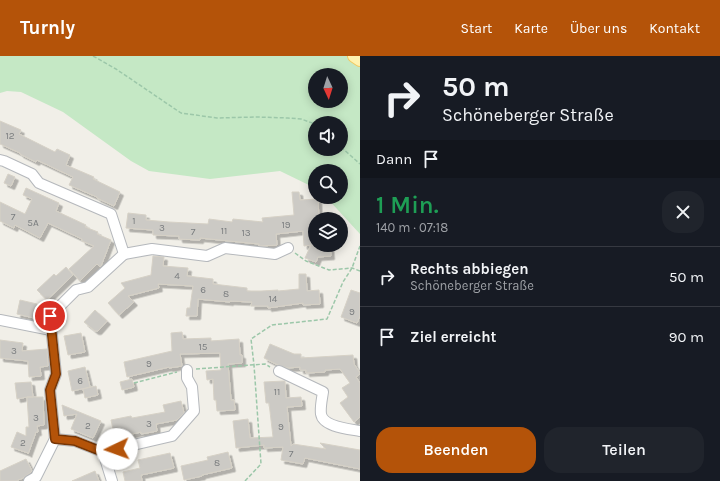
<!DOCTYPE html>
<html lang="de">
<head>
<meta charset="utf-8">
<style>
	:root { --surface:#171b24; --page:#20242c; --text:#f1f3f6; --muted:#9ea1a6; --line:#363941; --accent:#b45309 }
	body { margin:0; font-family:Karla,sans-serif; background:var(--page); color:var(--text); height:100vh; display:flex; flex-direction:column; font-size:15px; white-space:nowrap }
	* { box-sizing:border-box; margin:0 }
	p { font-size:13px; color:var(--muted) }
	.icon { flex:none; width:22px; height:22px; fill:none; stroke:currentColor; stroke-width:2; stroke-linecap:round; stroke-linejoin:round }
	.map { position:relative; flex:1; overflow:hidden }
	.details { display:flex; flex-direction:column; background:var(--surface); width:360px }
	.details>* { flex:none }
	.hud { background:#171b24; color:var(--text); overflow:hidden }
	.needle { width:26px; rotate:176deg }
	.tools { position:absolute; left:308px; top:12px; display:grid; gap:8px }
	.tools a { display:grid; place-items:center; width:40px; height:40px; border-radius:50%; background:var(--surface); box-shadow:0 2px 10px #0003; font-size:20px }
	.pin { position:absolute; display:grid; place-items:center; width:34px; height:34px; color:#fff; margin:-17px; border:2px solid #fff; border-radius:50%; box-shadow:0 1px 4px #0007 }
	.me { position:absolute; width:44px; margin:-22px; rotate:267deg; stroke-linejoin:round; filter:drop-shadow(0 0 3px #0008) }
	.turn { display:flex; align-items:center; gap:14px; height:84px; padding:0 16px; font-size:18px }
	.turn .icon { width:52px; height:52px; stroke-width:2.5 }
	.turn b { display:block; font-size:28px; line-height:34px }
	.then { display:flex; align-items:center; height:38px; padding:0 16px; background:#0003; gap:8px; font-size:15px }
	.round { display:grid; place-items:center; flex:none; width:42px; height:42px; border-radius:16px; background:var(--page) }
	.headline { display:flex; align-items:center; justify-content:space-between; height:68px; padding:0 16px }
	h1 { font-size:24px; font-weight:600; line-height:30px; color:#1e9e55 }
	.action { display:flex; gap:8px; margin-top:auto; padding:8px 16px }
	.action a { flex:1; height:46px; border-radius:16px; background:var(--accent); color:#fff; font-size:16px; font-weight:600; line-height:46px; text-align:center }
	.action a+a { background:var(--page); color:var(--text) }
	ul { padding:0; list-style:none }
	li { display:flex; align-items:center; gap:12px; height:60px; padding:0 16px; border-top:1px solid var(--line) }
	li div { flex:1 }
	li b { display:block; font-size:15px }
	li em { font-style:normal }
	header { display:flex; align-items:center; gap:24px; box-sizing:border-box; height:56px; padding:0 20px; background:var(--accent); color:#fff }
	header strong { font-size:19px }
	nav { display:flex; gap:22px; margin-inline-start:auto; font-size:14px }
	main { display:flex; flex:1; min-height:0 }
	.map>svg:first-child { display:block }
	.green { fill:#c5e8c5; fill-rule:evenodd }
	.building { fill:#cccac5; stroke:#d6d1c6; filter:url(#shadow) }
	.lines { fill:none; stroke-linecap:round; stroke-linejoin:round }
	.minor-casing { stroke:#b5b8bc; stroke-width:12 }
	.major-casing { stroke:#f2c960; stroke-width:14 }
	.path { stroke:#9cc7a9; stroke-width:1.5; stroke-dasharray:4 2; stroke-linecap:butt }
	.minor { stroke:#fff; stroke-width:10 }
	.major { stroke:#fff2af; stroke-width:12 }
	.route-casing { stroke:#753606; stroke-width:10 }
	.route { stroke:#b45309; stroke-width:7 }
	.labels { text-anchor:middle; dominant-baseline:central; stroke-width:3; stroke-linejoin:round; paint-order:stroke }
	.number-label { font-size:10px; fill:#7a7d7f }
</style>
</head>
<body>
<header>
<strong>Turnly</strong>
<nav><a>Start</a><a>Karte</a><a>Über uns</a><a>Kontakt</a></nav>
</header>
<main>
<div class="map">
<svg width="360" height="425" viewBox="0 0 360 425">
	<defs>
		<filter id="shadow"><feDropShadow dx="3.5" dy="3.5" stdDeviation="0" flood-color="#0004"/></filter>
	</defs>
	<rect width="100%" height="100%" fill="#f1efe8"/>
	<path class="green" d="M0,0H360V178L326,141H341V115H315V132L280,115L210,123L149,115L131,105L63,56L21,36L7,35L0,37ZM315,19H341V45H315ZM315,67H341V93H315Z"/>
	<g class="building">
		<path d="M0,65L21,74L19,78L55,96L57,93L70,99L66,109L94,121L93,123L120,136L114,150L97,142V141L69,129L73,121L37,104L36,106L20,98V97L0,88Z"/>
		<path d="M8,118L15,121L11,130L4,127Z"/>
		<path d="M26,132L59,147L56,155L86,169L85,171L98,176L97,178L111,184L101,210L100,211L97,208L80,225L69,213L94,190L82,185V183L48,167L40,182L15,169L14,172L0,165V146L25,158L32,143L23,139Z"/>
		<path d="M292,136H299L300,144L318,143L319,163H315V189H330L331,200L318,201L316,206L305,202L311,189L304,190L303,175L276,178L277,189L260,190H259V188L200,182V184L179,183V180L153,179V174L126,172L128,157L146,159V164L169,166L208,168L209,163L232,166L233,163L263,166L262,162L294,159Z"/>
		<path d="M153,200L164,201L163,210L188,212L187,220L213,223V228L247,232V235H261L278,234V235L299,233V218H306L307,235L319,234L320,248L303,249V247L268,252V250H251L252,246L230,245V246L198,243L197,260H186L187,252H190L193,230L158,228L159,232L128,240L134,246L119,259L108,247L125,232L121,227L151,219Z"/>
		<path d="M66,211L73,219L47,244L37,234L54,218L56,220Z"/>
		<path d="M351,234L360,237V260L357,267L341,261Z"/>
		<path d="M20,244L37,248L34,262L17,258Z"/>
		<path d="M95,254L107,265L98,275H95L84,266Z"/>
		<path d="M182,276L183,283L211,282V285L239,283L240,299H242V307L228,308L231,344H234L235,354L217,355L216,344H214L213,323L207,324L206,315L221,314L220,297L180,298L182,310L169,312V311L127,321L124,306L172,295L171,277Z"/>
		<path d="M81,277L85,296L68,299L64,280Z"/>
		<path d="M0,284L23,287L22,295L47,293L48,310L40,311L41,320L29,321L28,305L0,302Z"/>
		<path d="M270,288L294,298H301V302L353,299L354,308L360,317V318L356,321L360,327V361L354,366L340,347L348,341L342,332L350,327L340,313L325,314V316L306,317V314H300V311L288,312L278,309L264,302Z"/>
		<path d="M85,311L90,331L72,335L68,315Z"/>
		<path d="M132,323L134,331L122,334L120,326Z"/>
		<path d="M284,325H285L286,342L301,341L302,350L287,351L291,390L293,388L326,393L320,387L360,394V413L305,402L303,408L281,404L283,391L264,392V389L236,392L233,365L248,363L250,382L273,381L269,347H266L264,326Z"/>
		<path d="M31,326L33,341H27H43L44,369L37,370L38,376H36L28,398V397L11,391L17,376L26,380V371H29L27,341L17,343L15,327Z"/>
		<path d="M96,330L98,339L85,342L83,333Z"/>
		<path d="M181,345L184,357L177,364L156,368L157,375L141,378V376L115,382L111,364L131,360L132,362L165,356L163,349Z"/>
		<path d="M62,349L101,365L93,382L71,373L77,358L64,360Z"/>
		<path d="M228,396L232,412L202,419V420L184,424L181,410L208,404L207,401Z"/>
		<path d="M170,397L174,412L141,419L142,425H125L123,416L140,412L138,404Z"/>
		<path d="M26,403L32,415L31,416L23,422L16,425H0V415Z"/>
		<path d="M95,415L99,425H72Z"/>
	</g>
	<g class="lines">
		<g class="minor-casing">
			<g id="minor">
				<path d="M0,104L4,105L32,118L39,127L111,158L124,198"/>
				<path d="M124,198L152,193L207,200L225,192L275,198L288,192"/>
				<path d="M0,264L51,274"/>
				<path d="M279,315L323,336C322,343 320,351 321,358C323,371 349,373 360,375"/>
				<path d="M55,383L50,334L56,318L50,260L76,234L88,231L124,198"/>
				<path d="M55,383L75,385L103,396L112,425"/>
				<path d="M103,396L172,380L194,355L192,331L187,322V314"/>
				<path d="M29,425L36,421L55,383"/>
			</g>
		</g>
		<g class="major-casing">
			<path id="major" d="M354,0L360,4"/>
		</g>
		<g class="path">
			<path d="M93,0L116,13L181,57L217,62L256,61L288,62L301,63L315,68"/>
			<path d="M341,91L360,108"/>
			<path d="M295,197L306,205L329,214L352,212L360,215"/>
			<path d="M196,313L265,308L270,311"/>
			<path d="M134,327L177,316"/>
			<path d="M245,425L261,408L254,309L251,283L272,269L327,263L343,226L352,212L360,190"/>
		</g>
		<use href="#minor" class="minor"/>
		<use href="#major" class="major"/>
	</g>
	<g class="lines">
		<g class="route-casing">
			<path id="route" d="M50,260L56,318L50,334L55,383L75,385L103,396L117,393"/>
		</g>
		<use href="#route" class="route"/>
	</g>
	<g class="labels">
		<g class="number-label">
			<text x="10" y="80">12</text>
			<text x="13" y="161">7</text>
			<text x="134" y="165">1</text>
			<text x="33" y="167">5A</text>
			<text x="286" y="169">19</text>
			<text x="162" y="172">3</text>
			<text x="224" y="175">11</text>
			<text x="193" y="176">7</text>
			<text x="246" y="177">13</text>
			<text x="177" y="220">4</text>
			<text x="203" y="234">6</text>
			<text x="226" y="238">8</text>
			<text x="273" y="243">14</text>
			<text x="352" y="256">9</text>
			<text x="203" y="291">15</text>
			<text x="14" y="295">3</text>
			<text x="149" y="308">9</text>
			<text x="80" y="325">6</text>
			<text x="277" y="336">11</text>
			<text x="36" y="362">3</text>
			<text x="149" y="368">3</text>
			<text x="88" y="370">2</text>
			<text x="281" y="371">9</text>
			<text x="23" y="387">2</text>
			<text x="291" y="398">7</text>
			<text x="217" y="407">8</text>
		</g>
	</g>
</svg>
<div class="tools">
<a><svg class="needle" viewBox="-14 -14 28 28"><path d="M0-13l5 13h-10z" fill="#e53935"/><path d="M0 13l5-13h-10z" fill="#9ea1a6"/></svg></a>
<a><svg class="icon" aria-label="sound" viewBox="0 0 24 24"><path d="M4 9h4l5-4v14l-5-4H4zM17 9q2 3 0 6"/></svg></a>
<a><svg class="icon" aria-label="search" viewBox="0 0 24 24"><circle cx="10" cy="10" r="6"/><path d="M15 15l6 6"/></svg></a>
<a><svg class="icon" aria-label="layers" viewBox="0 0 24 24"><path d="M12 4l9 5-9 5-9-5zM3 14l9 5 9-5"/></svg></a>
</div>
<div class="pin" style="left:50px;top:260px;background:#d93025"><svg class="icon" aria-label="arrive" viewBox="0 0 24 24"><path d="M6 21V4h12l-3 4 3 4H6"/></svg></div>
<svg class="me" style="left:117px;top:393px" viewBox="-20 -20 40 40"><circle r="19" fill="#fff"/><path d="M0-13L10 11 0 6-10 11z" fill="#b45309"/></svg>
</div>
<section class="details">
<div class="hud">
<div class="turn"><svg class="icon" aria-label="right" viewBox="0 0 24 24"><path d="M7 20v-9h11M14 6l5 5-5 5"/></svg><div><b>50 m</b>Schöneberger Straße</div></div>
<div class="then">Dann<svg class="icon" aria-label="arrive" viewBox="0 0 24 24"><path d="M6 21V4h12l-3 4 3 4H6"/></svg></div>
</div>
<div class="headline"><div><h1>1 Min.</h1><p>140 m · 07:18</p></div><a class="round"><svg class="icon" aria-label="close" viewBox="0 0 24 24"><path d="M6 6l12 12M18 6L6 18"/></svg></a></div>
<ul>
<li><svg class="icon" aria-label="right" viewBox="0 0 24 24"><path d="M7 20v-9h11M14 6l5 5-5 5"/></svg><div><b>Rechts abbiegen</b><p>Schöneberger Straße</p></div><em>50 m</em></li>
<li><svg class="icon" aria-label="arrive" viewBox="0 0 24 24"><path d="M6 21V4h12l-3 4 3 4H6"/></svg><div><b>Ziel erreicht</b></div><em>90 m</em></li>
</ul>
<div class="action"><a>Beenden</a><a>Teilen</a></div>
</section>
</main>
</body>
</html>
